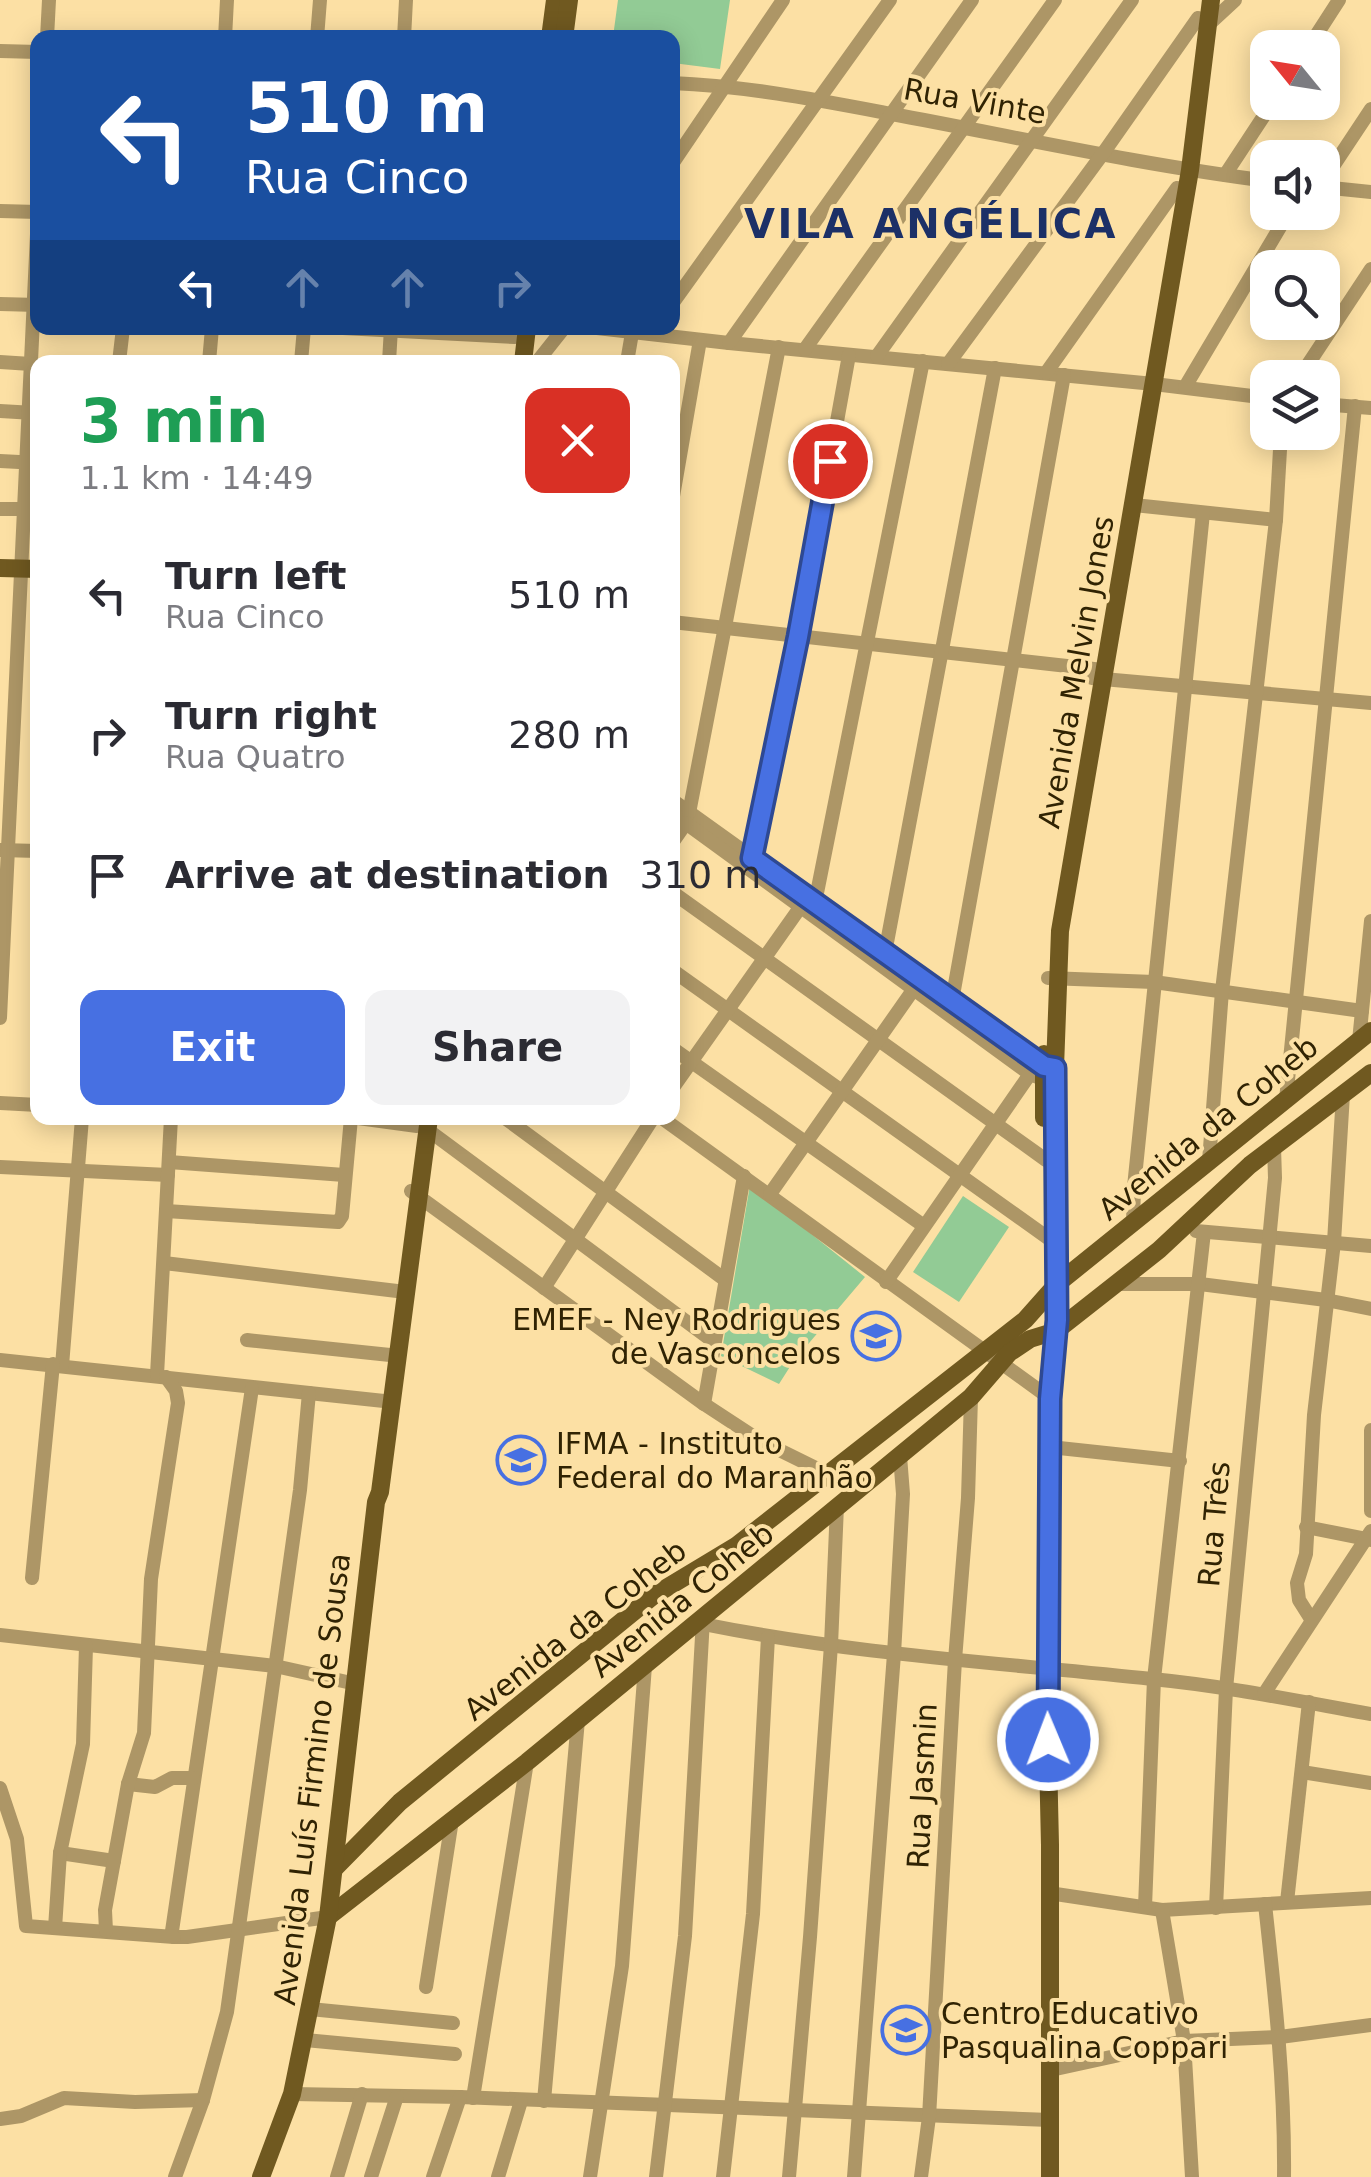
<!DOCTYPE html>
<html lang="en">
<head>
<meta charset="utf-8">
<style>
	:root { --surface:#fff; --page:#f2f2f3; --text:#2b2b33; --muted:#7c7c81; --accent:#4770e2 }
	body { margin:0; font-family:"DejaVu Sans",sans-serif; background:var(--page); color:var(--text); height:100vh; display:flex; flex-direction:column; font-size:38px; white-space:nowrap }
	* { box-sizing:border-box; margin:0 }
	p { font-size:32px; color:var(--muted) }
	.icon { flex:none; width:55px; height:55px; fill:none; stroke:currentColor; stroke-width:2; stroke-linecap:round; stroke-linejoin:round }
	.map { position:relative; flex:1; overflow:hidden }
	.drawer { position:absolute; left:30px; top:355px; width:650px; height:770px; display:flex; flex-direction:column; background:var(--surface); border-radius:20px; box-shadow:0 5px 25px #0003 }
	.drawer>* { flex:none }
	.guide { position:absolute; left:30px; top:30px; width:650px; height:305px; border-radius:20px; box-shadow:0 5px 25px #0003; background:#1a4fa0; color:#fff; overflow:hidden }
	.needle { width:65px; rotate:300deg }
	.controls { position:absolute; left:1250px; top:30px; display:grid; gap:20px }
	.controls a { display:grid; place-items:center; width:90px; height:90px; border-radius:20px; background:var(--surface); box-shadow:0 5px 25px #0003; font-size:50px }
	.pin { position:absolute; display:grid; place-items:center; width:85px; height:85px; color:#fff; margin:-42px; border:5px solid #fff; border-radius:50%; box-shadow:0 2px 10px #0007 }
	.me { position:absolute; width:110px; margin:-55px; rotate:359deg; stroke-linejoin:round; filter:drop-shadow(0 0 8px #0008) }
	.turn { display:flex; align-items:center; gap:35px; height:210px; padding:0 50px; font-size:45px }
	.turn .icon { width:130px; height:130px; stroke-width:2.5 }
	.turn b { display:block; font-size:70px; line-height:85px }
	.lanes { display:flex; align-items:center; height:95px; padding:0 50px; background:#0003; justify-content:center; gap:50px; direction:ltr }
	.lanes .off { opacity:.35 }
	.round { display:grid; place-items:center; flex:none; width:105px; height:105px; border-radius:20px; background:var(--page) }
	.head { display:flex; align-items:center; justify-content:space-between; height:170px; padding:0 50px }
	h1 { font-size:60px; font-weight:600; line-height:75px; color:#1e9e55 }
	.button { display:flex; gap:20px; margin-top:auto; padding:20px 50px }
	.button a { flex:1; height:115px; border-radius:20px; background:var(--accent); color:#fff; font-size:40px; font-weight:600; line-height:115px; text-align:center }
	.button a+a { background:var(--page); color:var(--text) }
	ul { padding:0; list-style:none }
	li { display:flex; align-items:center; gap:30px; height:140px; padding:0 50px }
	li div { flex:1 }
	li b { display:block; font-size:38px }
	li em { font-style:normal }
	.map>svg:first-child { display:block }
	.green { fill:#92cb95 }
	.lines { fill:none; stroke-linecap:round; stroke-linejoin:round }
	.minor { stroke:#ad9666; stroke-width:14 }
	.major { stroke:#705920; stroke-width:18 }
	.route-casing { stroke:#2e4993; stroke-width:25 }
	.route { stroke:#4770e2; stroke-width:18 }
	.labels { text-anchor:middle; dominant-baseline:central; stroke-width:8; stroke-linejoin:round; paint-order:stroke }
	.street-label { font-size:30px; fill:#302303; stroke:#fce0a4 }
	.poi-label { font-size:30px; fill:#302303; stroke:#fce0a4; text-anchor:start }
	.district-label { font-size:40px; font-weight:bold; letter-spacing:2.5px; fill:#1c3067; stroke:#fce0a4 }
</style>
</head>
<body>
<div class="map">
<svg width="1371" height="2177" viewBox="0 0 1371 2177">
	<rect width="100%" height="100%" fill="#fce0a4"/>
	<g class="green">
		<path d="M618,0H730L720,69L673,63L672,38L613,37Z"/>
		<path d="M750,1185L865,1277L793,1362L779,1384L721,1356Z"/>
		<path d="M963,1196L1009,1227L959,1302L913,1272Z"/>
	</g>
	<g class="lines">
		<g class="minor">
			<path d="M1209,24L1235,0"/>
			<path d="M47,38L49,0"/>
			<path d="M225,38L227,0"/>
			<path d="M317,38L320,0"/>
			<path d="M404,38L406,0"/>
			<path d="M1308,48L1339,0"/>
			<path d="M0,51L38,52"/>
			<path d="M672,83C747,86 818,100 892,114C1016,137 1142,165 1268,181"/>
			<path d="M672,164L783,0"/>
			<path d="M1225,175L1273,102"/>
			<path d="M1322,183L1371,109"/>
			<path d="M1322,187L1371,192"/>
			<path d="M0,211L38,212"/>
			<path d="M0,304L38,305"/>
			<path d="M672,304L890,0"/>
			<path d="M343,328L515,337"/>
			<path d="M597,328L729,343L1154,384L1268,398"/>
			<path d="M729,343L972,0"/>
			<path d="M805,349L1055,0"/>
			<path d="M877,356L1132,0"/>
			<path d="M0,362L31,364"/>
			<path d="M119,362L123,328"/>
			<path d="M209,362L212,328"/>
			<path d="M301,362L304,328"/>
			<path d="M389,362L391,328"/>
			<path d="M537,362L564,328"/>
			<path d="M627,362L632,333"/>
			<path d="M948,364L1104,152L1198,18"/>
			<path d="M1046,373L1177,188"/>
			<path d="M1299,378L1371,269"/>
			<path d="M1185,387L1289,212"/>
			<path d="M1322,404L1371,408"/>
			<path d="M0,411L34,413"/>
			<path d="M0,461L38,463"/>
			<path d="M672,502L700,340"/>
			<path d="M1134,505L1276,520"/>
			<path d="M0,509H25"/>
			<path d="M672,622L1103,670"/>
			<path d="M1092,678L1371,703"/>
			<path d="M672,800L1044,1066L1050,1067"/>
			<path d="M672,813L1030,1074L1050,1082"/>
			<path d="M689,813L779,347"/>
			<path d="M672,843L686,823"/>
			<path d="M0,850L38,851"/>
			<path d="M752,858L798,637L849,355"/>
			<path d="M672,892L1046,1160"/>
			<path d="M815,903L923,361"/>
			<path d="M885,953L995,368"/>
			<path d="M672,970L1048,1238"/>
			<path d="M1048,978L1154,982L1362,1011"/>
			<path d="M952,1001L1064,375"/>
			<path d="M0,1018L38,213"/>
			<path d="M1359,1041L1371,921"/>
			<path d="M672,1048L924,1226"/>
			<path d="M672,1089L804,902"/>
			<path d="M1286,1100L1355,406"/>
			<path d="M0,1103L38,1105"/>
			<path d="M358,1118L417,1126"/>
			<path d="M505,1118L724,1279"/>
			<path d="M662,1118L1051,1399"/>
			<path d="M428,1130L714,1342"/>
			<path d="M1209,1161L1222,991L1276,520L1281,432"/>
			<path d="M169,1162L344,1175"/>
			<path d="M0,1167L168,1175"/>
			<path d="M411,1191L704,1404L759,1440L828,1474"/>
			<path d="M770,1194L918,983"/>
			<path d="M166,1211L338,1222L342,1216L351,1118"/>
			<path d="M1133,1223L1134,1187L1203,513"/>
			<path d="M1196,1231L1371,1246"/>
			<path d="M164,1263L397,1291"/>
			<path d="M886,1282L1030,1074"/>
			<path d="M1115,1284H1200L1326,1300L1371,1309"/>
			<path d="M544,1288L653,1118"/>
			<path d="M247,1340L390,1355"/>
			<path d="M0,1360L384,1401"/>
			<path d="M62,1366L82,1118"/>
			<path d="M157,1375L171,1118"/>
			<path d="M252,1388L172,1931L174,1937H187L328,1917"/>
			<path d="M704,1404L744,1176"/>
			<path d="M1371,1430V1511"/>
			<path d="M1050,1447L1180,1461"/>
			<path d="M1306,1527L1371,1540"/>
			<path d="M32,1578L53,1364"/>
			<path d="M1311,1619L1299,1600L1297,1583L1306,1554L1314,1415L1334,1242L1343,1094"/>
			<path d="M703,1624C851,1654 1002,1663 1152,1679C1225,1686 1298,1701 1371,1714"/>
			<path d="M0,1635L275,1666L356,1684"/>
			<path d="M1264,1694L1371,1531"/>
			<path d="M1302,1772L1371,1783"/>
			<path d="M128,1784L155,1787L172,1778H193"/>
			<path d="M0,1788L17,1839L26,1926L174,1937"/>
			<path d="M60,1853L114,1861"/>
			<path d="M1049,1893L1162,1910L1371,1898"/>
			<path d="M1287,1902L1309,1702"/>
			<path d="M1265,1904C1275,1995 1285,2085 1284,2177"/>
			<path d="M1145,1907L1154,1679L1204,1232"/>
			<path d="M1216,1908L1226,1689L1275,1178L1274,1147"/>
			<path d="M1162,1910L1184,2041L1192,2177"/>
			<path d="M55,1928L60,1853L83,1744L86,1646"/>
			<path d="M106,1931L105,1910L128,1784L144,1733L151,1579L178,1403L176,1391L166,1377"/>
			<path d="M426,1987L452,1820"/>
			<path d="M310,2009L453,2023"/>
			<path d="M305,2040L455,2054"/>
			<path d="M1051,2070L1184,2041L1280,2037L1371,2025"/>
			<path d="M292,2094L460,2097L1050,2120"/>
			<path d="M473,2098L527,1762"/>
			<path d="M544,2101L578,1720"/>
			<path d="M0,2119L21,2116L64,2098L135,2102L203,2100"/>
			<path d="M175,2177L203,2100L227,2012L300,1490L309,1393"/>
			<path d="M337,2177L362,2094"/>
			<path d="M371,2177L397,2096"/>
			<path d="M433,2177L460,2097"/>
			<path d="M498,2177L521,2101"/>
			<path d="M590,2177L622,1966L645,1666"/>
			<path d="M656,2177L685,1936L703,1619"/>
			<path d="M723,2177L753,1914L768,1637"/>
			<path d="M789,2177L810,1937L831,1645L837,1506"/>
			<path d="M854,2177L894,1654L903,1494L900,1456"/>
			<path d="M921,2177L929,2117L955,1660L968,1498L971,1397"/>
		</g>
		<g class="major">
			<path d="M550,38L555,0"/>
			<path d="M564,38L569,0"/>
			<path d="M523,362L527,328"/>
			<path d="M0,568L38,569"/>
			<path d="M1044,1118V1054"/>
			<path d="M334,1869L400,1802L653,1596L736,1546L1025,1320L1057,1284L1371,1031"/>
			<path d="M328,1917L527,1762L971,1397L1009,1353L1030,1339L1056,1331L1159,1250L1250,1165L1371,1073"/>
			<path d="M261,2177L292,2094L328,1917L376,1502L380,1492L429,1118"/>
			<path d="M1050,2177V1845L1046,1669L1051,1359L1057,1320L1055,1068L1060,931L1190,170L1211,0"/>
		</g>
	</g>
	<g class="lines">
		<g class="route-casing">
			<path id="route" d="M830,461L798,637L752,858L1044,1066L1055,1068L1057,1320L1050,1399L1048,1740"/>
		</g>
		<use href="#route" class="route"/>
	</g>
	<defs>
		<g id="school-ring" transform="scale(2.5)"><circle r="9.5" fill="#fce0a4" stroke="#4770e2" stroke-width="1.5"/><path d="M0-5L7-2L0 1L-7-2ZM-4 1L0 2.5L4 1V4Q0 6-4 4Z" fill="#4770e2"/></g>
		<g id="university-ring" transform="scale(2.5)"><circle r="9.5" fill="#fce0a4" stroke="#4770e2" stroke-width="1.5"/><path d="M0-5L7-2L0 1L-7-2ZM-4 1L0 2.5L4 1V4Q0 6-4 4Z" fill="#4770e2"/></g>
	</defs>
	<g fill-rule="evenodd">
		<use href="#school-ring" x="876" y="1336"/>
		<use href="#university-ring" x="521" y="1460"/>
		<use href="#school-ring" x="906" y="2030"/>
	</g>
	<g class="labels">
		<g class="street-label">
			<text transform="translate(975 101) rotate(10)">Rua Vinte</text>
			<text transform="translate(1076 672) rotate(-80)">Avenida Melvin Jones</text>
			<text transform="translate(1208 1128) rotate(-39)">Avenida da Coheb</text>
			<text transform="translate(1214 1524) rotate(-85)">Rua Três</text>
			<text transform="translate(682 1600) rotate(-39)">Avenida Coheb</text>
			<text transform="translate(575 1630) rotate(-38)">Avenida da Coheb</text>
			<text transform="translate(312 1779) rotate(-83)">Avenida Luís Firmino de Sousa</text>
			<text transform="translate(922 1786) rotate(-87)">Rua Jasmin</text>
		</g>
		<g class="poi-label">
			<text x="841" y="1319" text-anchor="end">EMEF - Ney Rodrigues<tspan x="841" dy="34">de Vasconcelos</tspan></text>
			<text x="556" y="1443">IFMA - Instituto<tspan x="556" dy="34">Federal do Maranhão</tspan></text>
			<text x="941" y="2013">Centro Educativo<tspan x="941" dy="34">Pasqualina Coppari</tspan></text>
		</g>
		<g class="district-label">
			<text x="931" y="224">VILA ANGÉLICA</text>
		</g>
	</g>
</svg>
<div class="controls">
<a><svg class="needle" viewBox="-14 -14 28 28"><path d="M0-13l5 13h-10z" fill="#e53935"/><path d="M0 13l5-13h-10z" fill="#7c7c81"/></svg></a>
<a><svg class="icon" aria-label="sound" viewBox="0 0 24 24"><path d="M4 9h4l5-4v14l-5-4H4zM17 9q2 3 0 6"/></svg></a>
<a><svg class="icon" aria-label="search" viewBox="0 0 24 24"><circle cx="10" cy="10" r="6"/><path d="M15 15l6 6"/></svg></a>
<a><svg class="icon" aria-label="layers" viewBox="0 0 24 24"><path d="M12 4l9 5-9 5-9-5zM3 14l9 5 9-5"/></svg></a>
</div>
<div class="pin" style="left:830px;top:461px;background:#d93025"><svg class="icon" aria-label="arrive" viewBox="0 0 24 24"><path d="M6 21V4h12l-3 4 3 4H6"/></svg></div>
<svg class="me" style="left:1048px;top:1740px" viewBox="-20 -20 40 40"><circle r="17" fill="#4770e2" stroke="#fff" stroke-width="3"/><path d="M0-11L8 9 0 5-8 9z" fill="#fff"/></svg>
<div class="guide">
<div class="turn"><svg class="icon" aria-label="left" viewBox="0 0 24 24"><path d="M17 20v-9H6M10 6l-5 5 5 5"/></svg><div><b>510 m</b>Rua Cinco</div></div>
<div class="lanes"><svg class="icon" aria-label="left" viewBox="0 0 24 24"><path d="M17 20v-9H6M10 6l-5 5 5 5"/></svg><svg class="icon off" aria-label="ahead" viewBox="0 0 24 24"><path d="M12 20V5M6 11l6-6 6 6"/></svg><svg class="icon off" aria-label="ahead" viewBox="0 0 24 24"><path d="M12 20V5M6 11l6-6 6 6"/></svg><svg class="icon off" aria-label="right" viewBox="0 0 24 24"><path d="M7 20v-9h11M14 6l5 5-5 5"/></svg></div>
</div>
<section class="drawer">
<div class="head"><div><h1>3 min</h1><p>1.1 km · 14:49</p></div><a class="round" style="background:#d93025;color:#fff"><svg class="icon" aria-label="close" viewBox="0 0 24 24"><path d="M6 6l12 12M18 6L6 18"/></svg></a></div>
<ul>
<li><svg class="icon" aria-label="left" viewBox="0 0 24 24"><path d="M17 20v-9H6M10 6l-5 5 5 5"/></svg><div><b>Turn left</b><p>Rua Cinco</p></div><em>510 m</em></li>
<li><svg class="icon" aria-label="right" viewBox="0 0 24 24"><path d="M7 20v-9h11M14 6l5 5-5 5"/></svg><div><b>Turn right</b><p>Rua Quatro</p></div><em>280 m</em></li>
<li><svg class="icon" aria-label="arrive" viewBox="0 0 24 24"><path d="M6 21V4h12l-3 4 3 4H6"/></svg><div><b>Arrive at destination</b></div><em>310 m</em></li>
</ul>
<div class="button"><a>Exit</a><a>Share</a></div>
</section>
</div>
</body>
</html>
